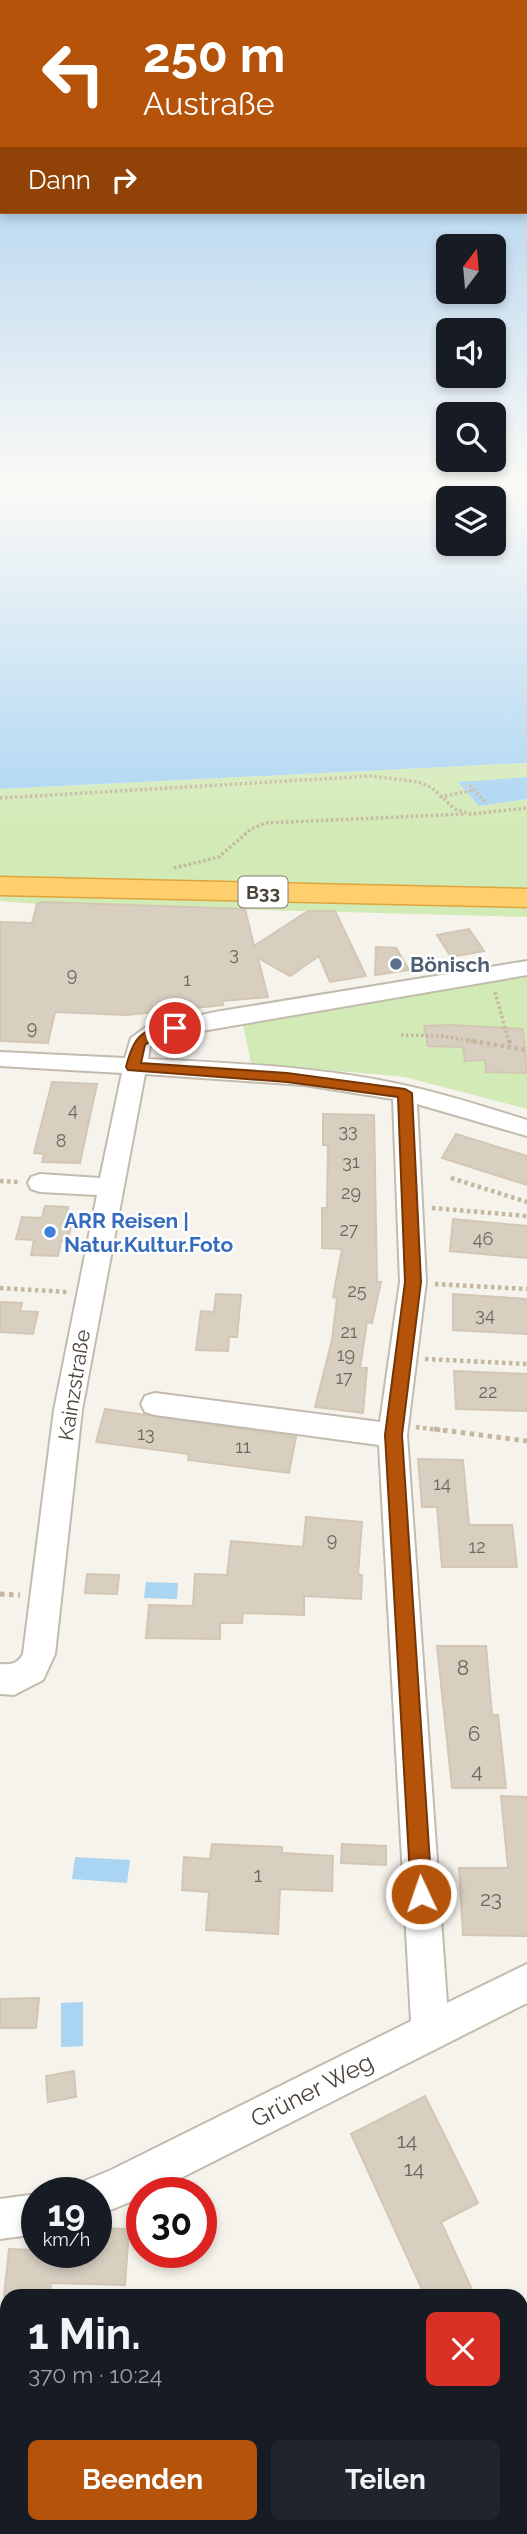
<!DOCTYPE html>
<html lang="de">
<head>
<meta charset="utf-8">
<style>
	:root { --surface:#171b24; --page:#20242c; --text:#f1f3f6; --muted:#9ea1a6; --accent:#b45309 }
	body { margin:0; font-family:Raleway,sans-serif; background:var(--page); color:var(--text); height:100vh; display:flex; flex-direction:column; font-size:26px; white-space:nowrap }
	* { box-sizing:border-box; margin:0 }
	p { font-size:23px; color:var(--muted) }
	.icon { flex:none; width:38px; height:38px; fill:none; stroke:currentColor; stroke-width:2; stroke-linecap:round; stroke-linejoin:round }
	.map { position:relative; flex:1; overflow:hidden }
	.drawer { position:absolute; left:0px; top:2289px; width:528px; height:245px; display:flex; flex-direction:column; background:var(--surface); border-radius:21px 21px 0 0; box-shadow:0 4px 10px #0003 }
	.drawer>* { flex:none }
	.top-card { position:absolute; left:0px; top:0px; width:528px; height:214px; box-shadow:0 4px 10px #0003; background:#b45309; color:#fff; overflow:hidden }
	.needle { width:46px; rotate:16deg }
	.tools { position:absolute; left:436px; top:234px; display:grid; gap:14px }
	.tools a { display:grid; place-items:center; width:70px; height:70px; border-radius:10px; background:var(--surface); box-shadow:0 4px 10px #0003; font-size:35px }
	.speed { position:absolute; left:21px; top:2177px; display:flex; gap:14px; font-size:35px; font-weight:700; text-align:center }
	.speed>* { display:grid; place-content:center; width:91px; height:91px; border-radius:50%; background:var(--surface); box-shadow:0 4px 10px #0003; line-height:1 }
	.speed small { font-size:18px; font-weight:400 }
	.speed .limit { border:10px solid #d22; background:#fff; color:#111 }
	.pin { position:absolute; display:grid; place-items:center; width:60px; height:60px; color:#fff; margin:-30px; border:4px solid #fff; border-radius:50%; box-shadow:0 2px 7px #0007 }
	.me { position:absolute; width:77px; margin:-38px; rotate:357deg; stroke-linejoin:round; filter:drop-shadow(0 0 5px #0008) }
	.turn { display:flex; align-items:center; gap:24px; height:147px; padding:0 28px; font-size:32px }
	.turn .icon { width:91px; height:91px; stroke-width:2.5 }
	.turn b { display:block; font-size:49px; line-height:60px }
	.then { display:flex; align-items:center; height:66px; padding:0 28px; background:#0003; gap:14px; font-size:26px }
	.round { display:grid; place-items:center; flex:none; width:74px; height:74px; border-radius:10px; background:var(--page) }
	.headline { display:flex; align-items:center; justify-content:space-between; height:119px; padding:0 28px }
	h1 { font-size:42px; font-weight:700; line-height:52px }
	.action { display:flex; gap:14px; margin-top:auto; padding:14px 28px }
	.action a { flex:1; height:80px; border-radius:10px; background:var(--accent); color:#fff; font-size:28px; font-weight:700; line-height:80px; text-align:center }
	.action a+a { background:var(--page); color:var(--text) }
	.map>svg:first-child { display:block }
	.green { fill:#d2eab5 }
	.water { fill:#a9d4f2; fill-rule:evenodd }
	.building { fill:#d8cfc1; stroke:#d3c7b4; stroke-width:2 }
	.lines { fill:none; stroke-linecap:round; stroke-linejoin:round }
	.minor-casing { stroke:#c2bbae; stroke-width:4 }
	.highway-casing { stroke:#e0a43c; stroke-width:3 }
	.path-far2 { stroke:#c4b79f; stroke-width:3.5; stroke-dasharray:2.5 2.5; stroke-linecap:butt }
	.path-far1 { stroke:#c4b79f; stroke-width:4.5; stroke-dasharray:3.5 3.5; stroke-linecap:butt }
	.path { stroke:#c4b79f; stroke-width:5; stroke-dasharray:4.5 4.5; stroke-linecap:butt }
	.minor { fill:#fff; fill-rule:evenodd }
	.highway { fill:#ffcf6e; fill-rule:evenodd }
	.route { fill:#b45309; stroke:#753606; stroke-width:2 }
	.service-dot { fill:#5c6f8a; stroke:#fff; stroke-width:2.5 }
	.shop-dot { fill:#3f7fe0; stroke:#fff; stroke-width:2.5 }
	.labels { text-anchor:middle; dominant-baseline:central; stroke-width:5; stroke-linejoin:round; paint-order:stroke }
	.number-label { font-size:18px; fill:#6e675b }
	.shield { fill:#fff; stroke:#817c74; stroke-width:2 }
	.shield-label { font-size:19px; font-weight:bold; fill:#4b4439 }
	.service-label { font-size:21px; font-weight:bold; fill:#4e5e75; stroke:#fff; text-anchor:start }
	.shop-label { font-size:21px; font-weight:bold; fill:#366cbe; stroke:#fff; text-anchor:start }
	.street-label { font-size:21px; fill:#4b4439; stroke:#fff }
	.near-number-label { font-size:21px; fill:#6e675b }
	.near-street-label { font-size:24px; fill:#4b4439; stroke:#fff }
</style>
</head>
<body>
<div class="map">
<svg width="527" height="2534" viewBox="0 0 527 2534">
	<rect width="100%" height="100%" fill="#f6f3ec"/>
	<g class="green">
		<path d="M527,763V777L459,783L479,806L527,799V892L0,879V789Z"/>
		<path d="M0,894L527,905V917L37,904L0,901Z"/>
		<path d="M527,975V1109L405,1077L251,1063L242,1020L337,1007Z"/>
	</g>
	<g class="water">
		<path d="M0,484H527V763L0,789ZM448,499H494V544H448Z"/>
		<path d="M527,777V799L479,806L458,782Z"/>
		<path d="M146,1582L178,1583L177,1599L144,1598Z"/>
		<path d="M75,1857L130,1860L127,1883L72,1879Z"/>
		<path d="M83,2002V2046L61,2047V2003Z"/>
	</g>
	<g class="building">
		<path d="M42,902L245,909L254,946L308,911H335L366,976L330,982L319,956L290,976L258,958L268,997L222,1001L223,1005L126,1015L55,1012L48,1043L0,1041V922L32,923L37,904Z"/>
		<path d="M469,929L484,951L451,957L437,935Z"/>
		<path d="M376,947L396,948L409,970L375,975Z"/>
		<path d="M452,1025L523,1029L527,1073L486,1072L485,1060L465,1061L463,1047L428,1046L424,1026Z"/>
		<path d="M52,1082L97,1084L80,1163L42,1162L44,1154L34,1153Z"/>
		<path d="M323,1114L374,1115L377,1282H381L372,1323L367,1322L360,1368H367L363,1413L315,1407L332,1340L337,1298L333,1297L342,1249L322,1248V1208H327L328,1145H323Z"/>
		<path d="M456,1134L527,1156V1185L442,1158Z"/>
		<path d="M45,1206L68,1207L66,1219H72L68,1242L61,1241L58,1256L31,1255L34,1240L16,1239L22,1217L42,1218Z"/>
		<path d="M453,1219L527,1226V1258L450,1251Z"/>
		<path d="M216,1294L241,1295L237,1337H229L228,1351L196,1350L201,1311L214,1312Z"/>
		<path d="M453,1294L527,1299V1334L453,1330Z"/>
		<path d="M0,1302L22,1303L20,1311L38,1312L33,1334L0,1332Z"/>
		<path d="M454,1371L527,1374V1411L456,1409Z"/>
		<path d="M105,1409L296,1437L289,1473L188,1460L189,1454L96,1442Z"/>
		<path d="M418,1459L463,1460L469,1525H512L517,1567H442L437,1507H422Z"/>
		<path d="M306,1517L362,1522L358,1574L362,1575L361,1599L304,1596V1615L243,1613L242,1623H220V1639L146,1638L149,1605L193,1606L195,1574L227,1575L231,1541L303,1547Z"/>
		<path d="M87,1574L119,1575L117,1594L85,1593Z"/>
		<path d="M437,1646H486L492,1715H498L506,1788H452Z"/>
		<path d="M501,1796L527,1797V1936L463,1935L459,1868H508Z"/>
		<path d="M212,1844L282,1847V1853L333,1856L332,1891L280,1889L278,1934L206,1930L209,1892L182,1890L184,1857L210,1859Z"/>
		<path d="M342,1844L386,1846V1865L341,1863Z"/>
		<path d="M39,1998L36,2028H0V1999Z"/>
		<path d="M74,2071L76,2097L48,2102L46,2076Z"/>
		<path d="M425,2096L478,2203L441,2222L475,2296H425L351,2134Z"/>
		<path d="M96,2228L129,2229L125,2285L51,2283L50,2296H4L9,2249L96,2252Z"/>
	</g>
	<g class="lines">
		<g class="minor-casing">
			<g id="minor">
				<path d="M527,961V975L161,1038L150,1046L148,1059C234,1063 324,1067 408,1086C448,1095 488,1108 527,1120V1136L417,1104L426,1282L407,1435L447,2003L527,1964V2003L151,2193H142V2197L96,2216V2193H77L82,2182L111,2170L411,2021L379,1445L155,1415L145,1412L141,1404L145,1396L155,1393L380,1422L400,1282L393,1099L304,1085L145,1074L82,1410L55,1654L43,1680L14,1695L0,1694V1664C10,1665 18,1664 23,1654L54,1410L97,1195L40,1192L31,1189L28,1183L31,1177L40,1174L100,1178L122,1073L0,1066V1052L125,1058L131,1038L146,1027L215,1012Z"/>
				<path d="M37,2194V2234L0,2239V2199Z"/>
			</g>
		</g>
		<g class="highway-casing">
			<path id="highway" d="M0,877L527,889V907L0,895Z"/>
		</g>
		<g class="path-far2">
			<path d="M470,785L486,803"/>
			<path d="M440,797L475,790"/>
			<path d="M0,798L371,776L419,782L432,788L455,809L471,814L527,808"/>
			<path d="M174,868L219,857L251,829L265,823L466,814"/>
			<path d="M495,992L509,1042"/>
			<path d="M401,1035L443,1036L477,1042"/>
		</g>
		<g class="path-far1">
			<path d="M466,1040L527,1050"/>
			<path d="M509,1040L511,1047"/>
			<path d="M451,1178L527,1202"/>
			<path d="M0,1181L20,1182"/>
			<path d="M432,1208L527,1216"/>
			<path d="M435,1284L527,1289"/>
			<path d="M0,1288L68,1292"/>
			<path d="M425,1359L527,1364"/>
			<path d="M416,1427L448,1431"/>
		</g>
		<g class="path">
			<path d="M434,1429L527,1441"/>
			<path d="M0,1594L20,1595"/>
		</g>
		<use href="#minor" class="minor"/>
		<use href="#highway" class="highway"/>
	</g>
	<linearGradient id="sky" x2="0" y2="1"><stop stop-color="#8fc1ec"/><stop offset="0.58" stop-color="#fbfaf6"/><stop offset="1" stop-color="#fbfaf6" stop-opacity="0"/></linearGradient>
	<rect width="527" height="839" fill="url(#sky)"/>
	<path class="route" d="M175,1023L182,1028L180,1031L159,1035L145,1045L141,1063L287,1073L405,1089L412,1093L421,1282L402,1435L432,1894L429,1902L421,1905L414,1902L411,1894L385,1435L405,1282L398,1097L287,1082L128,1070L126,1067C134,1034 142,1030 175,1023Z"/>
	<circle class="service-dot" cx="396" cy="964" r="7"/>
	<circle class="shop-dot" cx="50" cy="1232" r="7"/>
	<g class="labels">
		<g class="number-label">
			<text x="234" y="953">3</text>
			<text x="72" y="974">9</text>
			<text x="187" y="979">1</text>
			<text x="32" y="1027">9</text>
			<text x="73" y="1109">4</text>
			<text x="348" y="1130">33</text>
			<text x="61" y="1140">8</text>
			<text x="351" y="1161">31</text>
			<text x="351" y="1192">29</text>
			<text x="349" y="1229">27</text>
			<text x="483" y="1238">46</text>
			<text x="357" y="1290">25</text>
			<text x="485" y="1314">34</text>
			<text x="349" y="1331">21</text>
			<text x="346" y="1354">19</text>
			<text x="344" y="1377">17</text>
			<text x="488" y="1391">22</text>
			<text x="146" y="1433">13</text>
			<text x="243" y="1446">11</text>
			<text x="442" y="1483">14</text>
			<text x="332" y="1539">9</text>
			<text x="477" y="1546">12</text>
		</g>
		<rect class="shield" x="238.5" y="876.5" width="49" height="31" rx="5"/>
		<g class="shield-label">
			<text x="263" y="892">B33</text>
		</g>
		<g class="service-label">
			<text x="410" y="964">Bönisch</text>
		</g>
		<g class="shop-label">
			<text x="64" y="1220">ARR Reisen |<tspan x="64" dy="24">Natur.Kultur.Foto</tspan></text>
		</g>
		<g class="street-label">
			<text transform="translate(74 1385) rotate(-81)">Kainzstraße</text>
		</g>
		<g class="near-number-label">
			<text x="463" y="1667">8</text>
			<text x="474" y="1733">6</text>
			<text x="477" y="1770">4</text>
			<text x="258" y="1874">1</text>
			<text x="491" y="1898">23</text>
			<text x="407" y="2140">14</text>
			<text x="414" y="2168">14</text>
		</g>
		<g class="near-street-label">
			<text transform="translate(312 2090) rotate(-27)">Grüner Weg</text>
		</g>
	</g>
</svg>
<div class="tools">
<a><svg class="needle" viewBox="-14 -14 28 28"><path d="M0-13l5 13h-10z" fill="#e53935"/><path d="M0 13l5-13h-10z" fill="#9ea1a6"/></svg></a>
<a><svg class="icon" aria-label="sound" viewBox="0 0 24 24"><path d="M4 9h4l5-4v14l-5-4H4zM17 9q2 3 0 6"/></svg></a>
<a><svg class="icon" aria-label="search" viewBox="0 0 24 24"><circle cx="10" cy="10" r="6"/><path d="M15 15l6 6"/></svg></a>
<a><svg class="icon" aria-label="layers" viewBox="0 0 24 24"><path d="M12 4l9 5-9 5-9-5zM3 14l9 5 9-5"/></svg></a>
</div>
<div class="speed"><div>19<small>km/h</small></div><div class="limit">30</div></div>
<div class="pin" style="left:175px;top:1028px;background:#d93025"><svg class="icon" aria-label="arrive" viewBox="0 0 24 24"><path d="M6 21V4h12l-3 4 3 4H6"/></svg></div>
<svg class="me" style="left:421px;top:1894px" viewBox="-20 -20 40 40"><circle r="17" fill="#b45309" stroke="#fff" stroke-width="3"/><path d="M0-11L8 9 0 5-8 9z" fill="#fff"/></svg>
<div class="top-card">
<div class="turn"><svg class="icon" aria-label="left" viewBox="0 0 24 24"><path d="M17 20v-9H6M10 6l-5 5 5 5"/></svg><div><b>250 m</b>Austraße</div></div>
<div class="then">Dann<svg class="icon" aria-label="right" viewBox="0 0 24 24"><path d="M7 20v-9h11M14 6l5 5-5 5"/></svg></div>
</div>
<section class="drawer">
<div class="headline"><div><h1>1 Min.</h1><p>370 m · 10:24</p></div><a class="round" style="background:#d93025;color:#fff"><svg class="icon" aria-label="close" viewBox="0 0 24 24"><path d="M6 6l12 12M18 6L6 18"/></svg></a></div>
<div class="action"><a>Beenden</a><a>Teilen</a></div>
</section>
</div>
</body>
</html>
